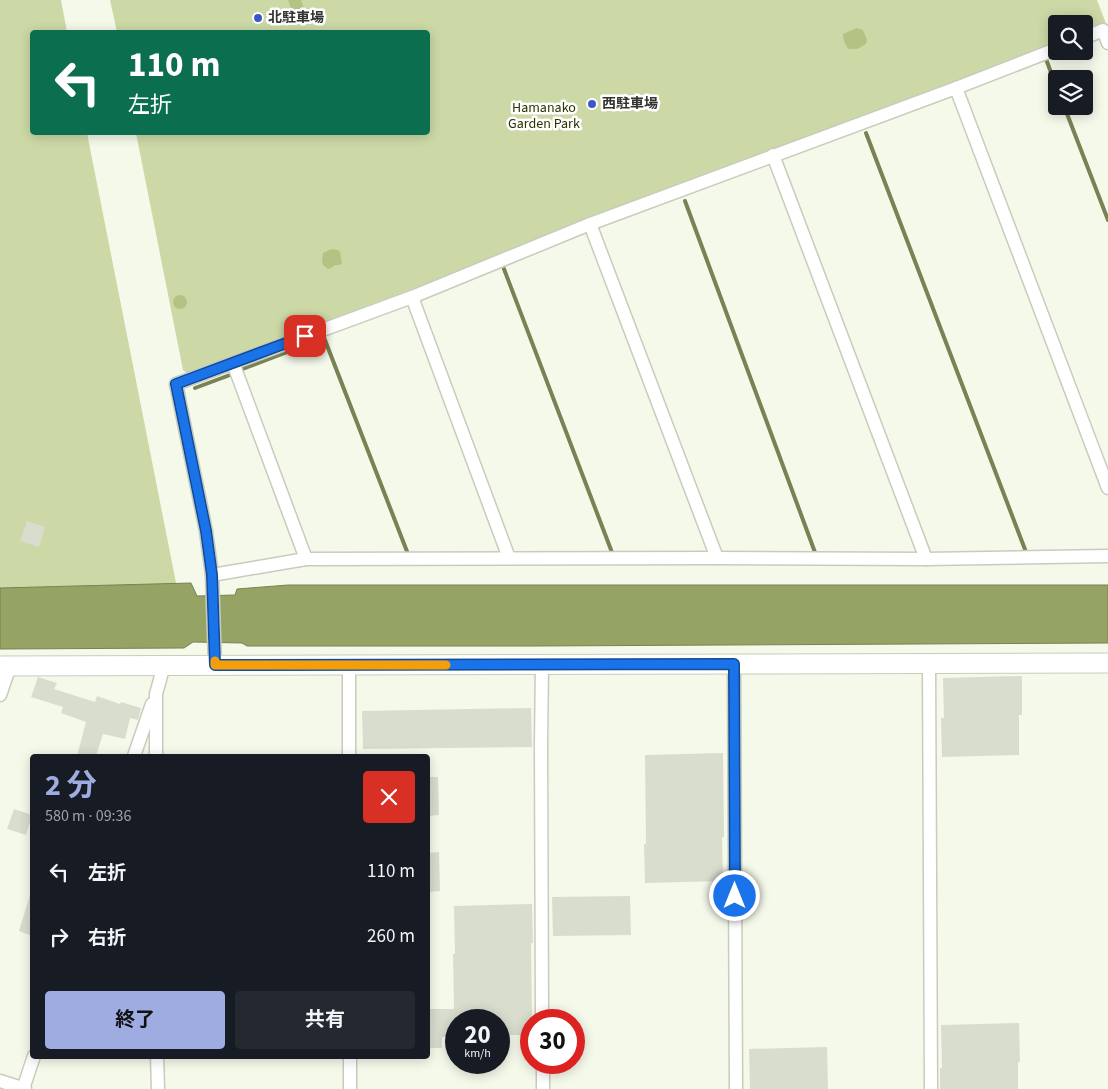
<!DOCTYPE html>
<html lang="ja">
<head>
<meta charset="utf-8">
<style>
	:root { --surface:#171b24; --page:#242831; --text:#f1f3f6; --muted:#9ea1a6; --accent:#9face1 }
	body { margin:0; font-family:"Source Sans 3","Noto Sans JP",sans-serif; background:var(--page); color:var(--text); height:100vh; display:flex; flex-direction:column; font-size:19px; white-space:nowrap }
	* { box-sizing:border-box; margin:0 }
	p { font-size:16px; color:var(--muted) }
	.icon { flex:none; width:28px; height:28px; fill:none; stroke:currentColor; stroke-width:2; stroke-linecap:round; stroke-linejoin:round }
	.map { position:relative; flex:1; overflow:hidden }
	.drawer { position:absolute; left:30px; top:754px; width:400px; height:305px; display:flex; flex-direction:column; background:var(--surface); border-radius:5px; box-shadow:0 2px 12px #0003 }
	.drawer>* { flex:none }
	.hud { position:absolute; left:30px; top:30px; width:400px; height:105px; border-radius:5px; box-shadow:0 2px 12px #0003; background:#0b6e4f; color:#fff; overflow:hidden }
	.tools { position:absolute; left:1048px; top:15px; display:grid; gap:10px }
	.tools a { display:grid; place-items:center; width:45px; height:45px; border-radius:5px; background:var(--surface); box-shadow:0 2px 12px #0003; font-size:25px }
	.speed { position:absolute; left:445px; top:1009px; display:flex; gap:10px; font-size:25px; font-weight:700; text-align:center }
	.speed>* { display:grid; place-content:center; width:65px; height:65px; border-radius:50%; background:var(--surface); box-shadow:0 2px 12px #0003; line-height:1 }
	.speed small { font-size:12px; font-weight:400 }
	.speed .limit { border:8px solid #d22; background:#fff; color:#111 }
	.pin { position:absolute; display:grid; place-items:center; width:42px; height:42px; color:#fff; margin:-21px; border-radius:10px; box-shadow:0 2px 8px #0006 }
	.me { position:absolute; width:55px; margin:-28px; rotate:0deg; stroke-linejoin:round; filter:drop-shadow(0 0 4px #0008) }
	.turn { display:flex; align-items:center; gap:18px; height:105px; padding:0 15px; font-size:22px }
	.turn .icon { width:65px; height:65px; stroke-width:2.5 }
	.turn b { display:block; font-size:35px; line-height:42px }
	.round { display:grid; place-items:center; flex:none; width:52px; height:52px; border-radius:5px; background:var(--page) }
	.overview { display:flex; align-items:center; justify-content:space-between; height:85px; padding:0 15px }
	h1 { font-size:30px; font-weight:700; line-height:38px; color:var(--accent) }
	.primary-button { display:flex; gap:10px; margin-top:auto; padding:10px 15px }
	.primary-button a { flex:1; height:58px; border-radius:5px; background:var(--accent); color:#111; font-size:20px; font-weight:700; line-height:58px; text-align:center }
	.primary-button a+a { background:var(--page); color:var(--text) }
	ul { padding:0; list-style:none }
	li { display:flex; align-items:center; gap:15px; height:65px; padding:0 15px }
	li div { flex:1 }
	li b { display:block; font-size:19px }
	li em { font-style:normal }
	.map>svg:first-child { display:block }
	.green { fill:#ccd9a6 }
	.forest { fill:#b4c383 }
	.water { fill:#95a364; stroke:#788254 }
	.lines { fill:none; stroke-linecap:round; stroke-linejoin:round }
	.stream { stroke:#788254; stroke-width:4 }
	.building { fill:#d9ddce }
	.street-casing { stroke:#c8ccbd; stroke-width:15 }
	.secondary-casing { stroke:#c8ccbd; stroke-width:21 }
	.street { stroke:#fff; stroke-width:12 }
	.secondary { stroke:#fff; stroke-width:19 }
	.route-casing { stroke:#114b97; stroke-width:12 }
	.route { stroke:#1a73e8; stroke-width:9 }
	.slow { stroke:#f59e0b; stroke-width:9 }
	.poi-dot { fill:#3b56c8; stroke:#fff; stroke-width:2 }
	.labels { text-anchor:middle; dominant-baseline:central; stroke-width:5; stroke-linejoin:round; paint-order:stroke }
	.poi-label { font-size:14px; font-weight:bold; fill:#33342f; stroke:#fff; text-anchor:start }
	.park-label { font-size:14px; fill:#2b3300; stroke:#fff }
</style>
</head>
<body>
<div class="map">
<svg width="1108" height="1089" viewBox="0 0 1108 1089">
	<rect width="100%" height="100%" fill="#f5f9ea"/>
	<g class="green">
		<path d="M0,0H61L67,32H32V132L87,133L180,603L0,608Z"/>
		<path d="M110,0H1097L1107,26L1084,35V24H1056V45L188,374L183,370L136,133L428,132V32H117Z"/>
	</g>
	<g class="forest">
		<path d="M288,0H301L305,11L304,17L300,19L296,18L293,15Z"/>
		<path d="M857,28L863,30L867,40L866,44L857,49H849C845,46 843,39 843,34Z"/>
		<path d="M331,249L338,250L340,252L342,263L340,265H335L331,268L328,269L323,265L322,261L323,253Z"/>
		<circle cx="180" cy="302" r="7"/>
	</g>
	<path class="water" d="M191,583L197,596L235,595L237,589L288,585H1108V643L536,646H247L242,643L193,642L184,648L0,649V588Z"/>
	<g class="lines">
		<g class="stream">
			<path d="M1046,59L1056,86"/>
			<path d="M1064,106L1108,220"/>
			<path d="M866,133L1026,552"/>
			<path d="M685,201L816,555"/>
			<path d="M504,269L613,555"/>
			<path d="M323,335L408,554"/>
			<path d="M240,370L324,338"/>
			<path d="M195,388L230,375"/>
		</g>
	</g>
	<g class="building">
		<path d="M27,521L45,527L39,547L20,541Z"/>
		<path d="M1022,676V715H1019V755L942,757L941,718H944L943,678Z"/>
		<path d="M38,677L57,683L54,689L95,702L97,696L120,704L121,702L141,708L138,720L130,718L125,739L103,734L96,756H77L86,722L61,713L63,707L31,697Z"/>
		<path d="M531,708L532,747L363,749L362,711Z"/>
		<path d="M723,753L724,837H722L723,881L645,883L644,844H646L645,755Z"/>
		<path d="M428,777H438L439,815L428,816Z"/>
		<path d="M14,809L32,815L26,835L7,829Z"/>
		<path d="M439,852L440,891L428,892V853Z"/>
		<path d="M30,895H32V936L19,931Z"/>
		<path d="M630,896L631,935L553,936L552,897Z"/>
		<path d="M532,904L533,943H531L532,1020H531V1035H499V1020H456V1036L442,1037V1048H428V1009H454L453,954H455L454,906Z"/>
		<path d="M1019,1023L1020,1062H1018V1089H940V1068H942L941,1025Z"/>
		<path d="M827,1047L828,1089H750L749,1049Z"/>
	</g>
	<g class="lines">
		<g class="street-casing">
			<g id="street">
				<path d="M1084,38L1103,30L1108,43"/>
				<path d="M956,88L1108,488"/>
				<path d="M773,155L926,559"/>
				<path d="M590,224L717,558"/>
				<path d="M412,297L509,558"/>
				<path d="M233,363L306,559"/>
				<path d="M212,575L306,559L717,558L926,559L1108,556"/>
				<path d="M542,664L541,744L542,1020"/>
				<path d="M734,664L736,1089"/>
				<path d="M929,664L931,1089"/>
				<path d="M215,665L212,575L206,531L176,384L412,297L590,224L956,88L1056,49"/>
				<path d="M349,665V756"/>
				<path d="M0,695L10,666"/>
				<path d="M134,756L152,704"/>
				<path d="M156,756V694L164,665"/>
				<path d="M157,1056L158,1089"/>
				<path d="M350,1056V1089"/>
				<path d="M543,1062V1089"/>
				<path d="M0,1081L25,1089"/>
				<path d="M23,1089L34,1056"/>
			</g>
		</g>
		<g class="secondary-casing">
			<path id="secondary" d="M0,666L1108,663"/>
		</g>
		<use href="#street" class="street"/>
		<use href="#secondary" class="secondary"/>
	</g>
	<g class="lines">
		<g class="route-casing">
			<path id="route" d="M305,336L176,384L206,531L212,575L215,665L734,664L735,896"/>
		</g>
		<use href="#route" class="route"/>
		<path class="slow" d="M215,661V665H446"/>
	</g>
	<g class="poi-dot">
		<circle cx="258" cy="18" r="5"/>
		<circle cx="592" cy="104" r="5"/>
	</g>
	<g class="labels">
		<g class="poi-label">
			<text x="268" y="18">北駐車場</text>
			<text x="602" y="104">西駐車場</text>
		</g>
		<g class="park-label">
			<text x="544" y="108">Hamanako<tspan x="544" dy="16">Garden Park</tspan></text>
		</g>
	</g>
</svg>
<div class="tools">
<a><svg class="icon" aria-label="search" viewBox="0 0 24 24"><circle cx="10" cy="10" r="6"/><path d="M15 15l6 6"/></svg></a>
<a><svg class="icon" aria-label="layers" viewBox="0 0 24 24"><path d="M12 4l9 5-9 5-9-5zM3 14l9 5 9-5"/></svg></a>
</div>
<div class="speed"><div>20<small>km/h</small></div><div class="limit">30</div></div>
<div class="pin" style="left:305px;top:336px;background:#d93025"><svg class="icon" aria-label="arrive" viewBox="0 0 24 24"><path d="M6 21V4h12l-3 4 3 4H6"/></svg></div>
<svg class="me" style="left:735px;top:896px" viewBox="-20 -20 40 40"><circle r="17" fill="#1a73e8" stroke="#fff" stroke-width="3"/><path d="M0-11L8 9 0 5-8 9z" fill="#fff"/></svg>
<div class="hud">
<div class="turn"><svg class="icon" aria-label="left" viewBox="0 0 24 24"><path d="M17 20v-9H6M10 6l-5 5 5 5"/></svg><div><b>110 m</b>左折</div></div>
</div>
<section class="drawer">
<div class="overview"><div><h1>2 分</h1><p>580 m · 09:36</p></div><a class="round" style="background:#d93025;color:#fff"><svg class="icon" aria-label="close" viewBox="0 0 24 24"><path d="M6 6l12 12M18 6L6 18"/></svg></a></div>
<ul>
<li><svg class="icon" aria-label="left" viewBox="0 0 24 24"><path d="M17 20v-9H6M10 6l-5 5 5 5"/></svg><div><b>左折</b></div><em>110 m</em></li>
<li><svg class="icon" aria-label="right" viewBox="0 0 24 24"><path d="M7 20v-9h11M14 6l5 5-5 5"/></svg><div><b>右折</b></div><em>260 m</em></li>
</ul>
<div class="primary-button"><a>終了</a><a>共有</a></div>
</section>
</div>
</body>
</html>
